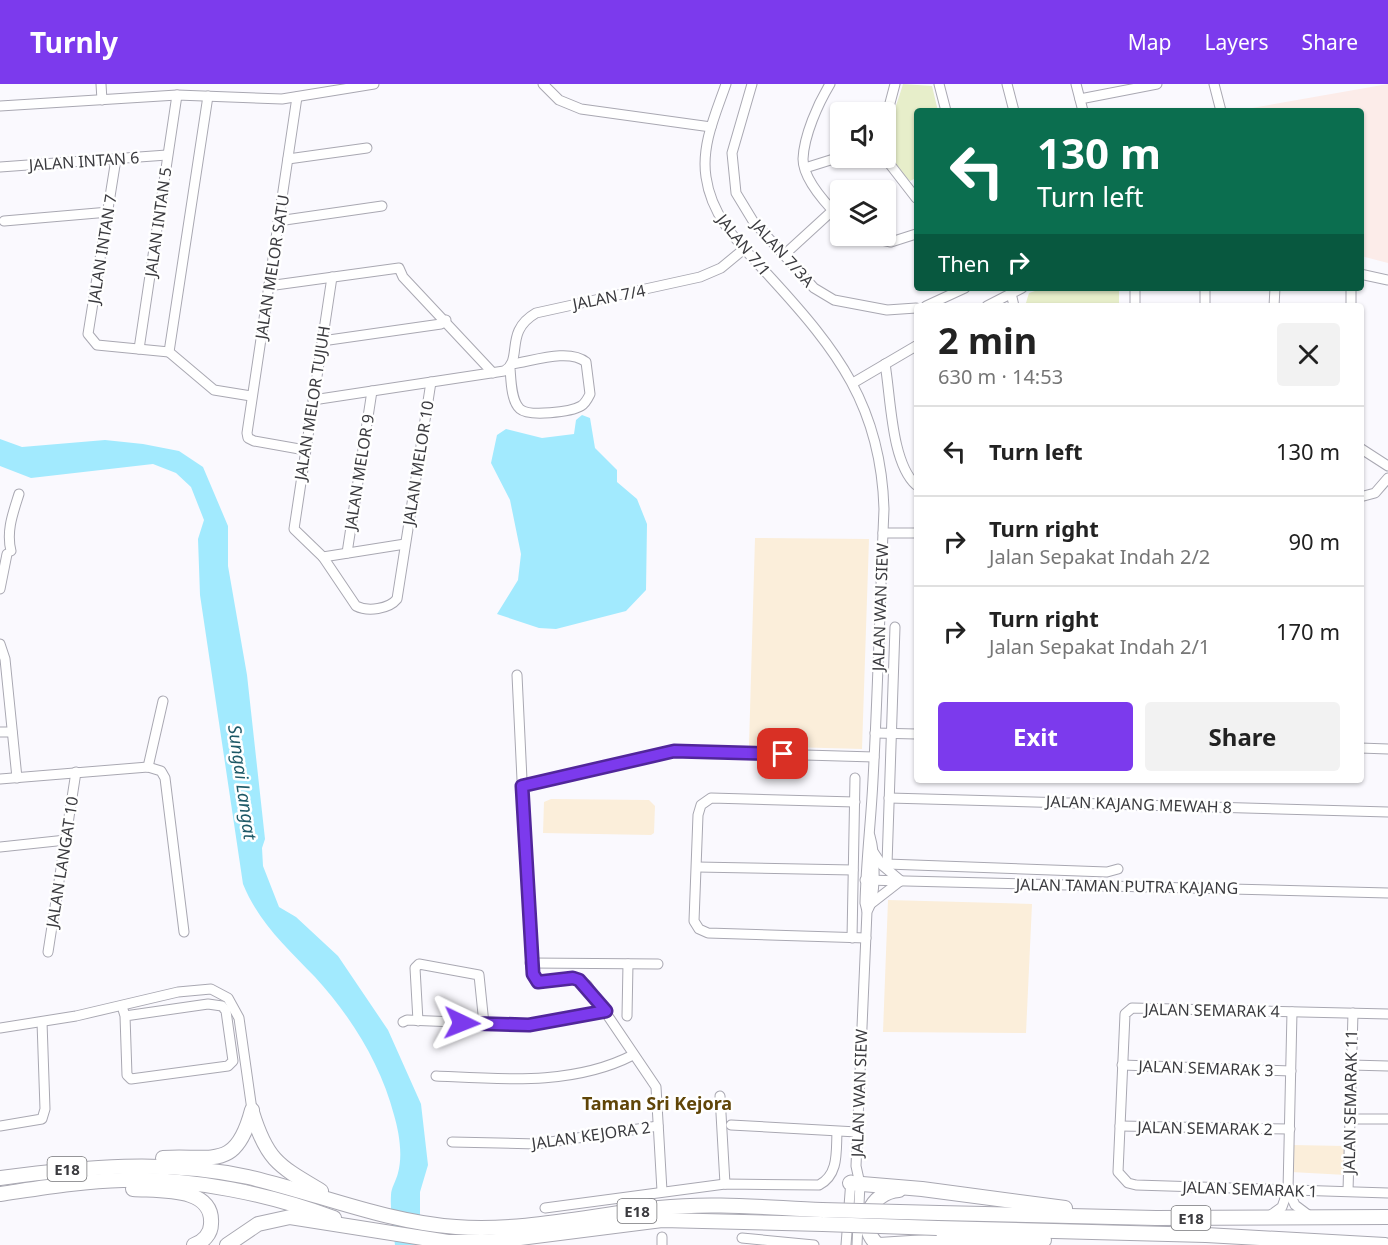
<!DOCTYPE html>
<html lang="en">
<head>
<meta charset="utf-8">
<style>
	:root { --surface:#fff; --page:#f2f2f2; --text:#222; --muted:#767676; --line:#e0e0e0; --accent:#7c3aed }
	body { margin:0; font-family:"Noto Sans",sans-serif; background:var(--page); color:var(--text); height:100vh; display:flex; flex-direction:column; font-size:22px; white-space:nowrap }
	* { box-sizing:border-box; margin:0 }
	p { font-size:20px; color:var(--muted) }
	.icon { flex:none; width:33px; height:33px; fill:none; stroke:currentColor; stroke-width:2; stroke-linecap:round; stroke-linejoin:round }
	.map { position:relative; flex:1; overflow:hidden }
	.side { position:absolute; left:914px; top:219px; width:450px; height:480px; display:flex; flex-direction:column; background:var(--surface); border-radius:6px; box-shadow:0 2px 4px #0004 }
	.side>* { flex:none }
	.top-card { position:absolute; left:914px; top:24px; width:450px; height:183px; border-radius:6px; box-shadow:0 2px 4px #0004; background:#0b6e4f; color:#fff; overflow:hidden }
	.fabs { position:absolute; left:830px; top:18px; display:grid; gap:12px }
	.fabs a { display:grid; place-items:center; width:66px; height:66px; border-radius:6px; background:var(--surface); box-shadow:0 2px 4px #0004; font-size:30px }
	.pin { position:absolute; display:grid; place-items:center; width:51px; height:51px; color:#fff; margin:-26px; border-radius:12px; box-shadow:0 3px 9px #0006 }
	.me { position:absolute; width:66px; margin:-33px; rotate:92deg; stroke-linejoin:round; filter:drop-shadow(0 0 4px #0008) }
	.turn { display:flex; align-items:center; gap:21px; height:126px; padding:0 24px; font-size:27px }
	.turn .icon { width:78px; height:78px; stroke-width:2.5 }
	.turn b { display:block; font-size:42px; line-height:51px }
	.then { display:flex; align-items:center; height:57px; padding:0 24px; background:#0003; gap:12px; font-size:22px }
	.round { display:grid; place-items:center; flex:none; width:63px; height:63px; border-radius:6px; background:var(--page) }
	.summary { display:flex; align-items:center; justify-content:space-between; height:102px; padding:0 24px }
	h1 { font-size:36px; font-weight:700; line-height:45px }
	.action { display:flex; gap:12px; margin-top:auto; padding:12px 24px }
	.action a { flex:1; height:69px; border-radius:6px; background:var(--accent); color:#fff; font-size:24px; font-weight:700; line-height:69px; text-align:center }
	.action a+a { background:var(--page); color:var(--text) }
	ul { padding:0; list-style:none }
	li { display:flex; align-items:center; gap:18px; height:90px; padding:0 24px; border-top:2px solid var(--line) }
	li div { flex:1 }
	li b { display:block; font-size:22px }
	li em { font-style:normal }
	header { display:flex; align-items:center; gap:36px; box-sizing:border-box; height:84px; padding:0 30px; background:var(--accent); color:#fff }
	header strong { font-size:28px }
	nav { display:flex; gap:33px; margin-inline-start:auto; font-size:21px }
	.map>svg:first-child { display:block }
	.commercial { fill:#fbeeda }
	.education { fill:#fcece9 }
	.green { fill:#e7eeca }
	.water { fill:#a2eafe }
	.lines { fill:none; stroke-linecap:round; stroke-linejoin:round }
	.minor-casing { stroke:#a9a8b2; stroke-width:11 }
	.highway-casing { stroke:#a9a8b2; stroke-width:16 }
	.minor { stroke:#fff; stroke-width:9 }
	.highway { stroke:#fff; stroke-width:14 }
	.highway-bridge-casing { stroke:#a9a8b2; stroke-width:16; stroke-linecap:butt }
	.highway-bridge { stroke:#fff; stroke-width:14 }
	.route-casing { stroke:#51269a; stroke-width:15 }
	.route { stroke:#7c3aed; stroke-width:10 }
	.labels { text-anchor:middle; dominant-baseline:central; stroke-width:5; stroke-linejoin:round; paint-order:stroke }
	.shield { fill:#fff; stroke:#767679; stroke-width:1.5 }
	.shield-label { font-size:15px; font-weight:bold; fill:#3b3b3f }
	.street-label { font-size:16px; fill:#3b3b3f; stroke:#fff }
	.water-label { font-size:18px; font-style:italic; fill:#1e5967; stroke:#fff }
	.neighbourhood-label { font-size:18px; font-weight:bold; fill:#604508; stroke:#fff }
</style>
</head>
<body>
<header>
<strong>Turnly</strong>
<nav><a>Map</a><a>Layers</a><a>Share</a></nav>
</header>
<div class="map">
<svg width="1388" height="1161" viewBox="0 0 1388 1161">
	<rect width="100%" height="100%" fill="#faf9fe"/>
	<g class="commercial">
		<path d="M755,454L869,455L862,665L749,662Z"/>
		<path d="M551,715L649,716L655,722L654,749L651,751L543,749L544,718Z"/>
		<path d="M888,816L1032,820L1026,949L883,948Z"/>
		<path d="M1292,1061L1346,1062V1091L1291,1088Z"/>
	</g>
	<path class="education" d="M1388,0V179L1361,172L1360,27H1235Z"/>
	<g class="green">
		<path d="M903,0L932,2L938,27H916V94L910,97C875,59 890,44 903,0Z"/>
		<path d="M1044,204H1119V222H1025L1029,209Z"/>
	</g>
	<g class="water">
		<path d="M582,331L590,334L595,364L617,386V398L637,415L647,440L646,506L626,527L556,545L539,544L497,530L518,496L521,470L510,416L491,379L497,351L506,345L542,354L574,350L576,336Z"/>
		<path d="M0,355L22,363L105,356L143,360L179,367L203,383L228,442V482L247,591L265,755L262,764L263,782L279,823L296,833L338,872L388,946L421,1020L428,1081L420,1108V1161H395C393,1145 390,1127 391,1111C391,1104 396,1097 398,1089C403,1071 399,1048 394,1031C381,980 350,931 315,893C286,863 259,839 243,800L200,511L198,455L204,436L191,403L176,389L153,380L31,394L0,382Z"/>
	</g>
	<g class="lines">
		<g class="minor-casing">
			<g id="minor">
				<path d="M101,0L102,16"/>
				<path d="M543,0L559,16L581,25L711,43"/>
				<path d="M726,0C716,29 701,61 706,93C712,136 743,163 771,194C837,266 881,322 884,425C880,515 878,605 873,696C871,737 866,777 865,819L867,827L856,1082L860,1100L857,1161"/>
				<path d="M752,0L732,69L736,109L753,137L814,204L834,216L887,226L916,224"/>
				<path d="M830,0C818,20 804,51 803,75C803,95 827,121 840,134"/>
				<path d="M939,0L946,27"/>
				<path d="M1007,0L1014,27"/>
				<path d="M1076,0L1083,27"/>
				<path d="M1214,0L1221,27"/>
				<path d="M208,12L169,268L214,306L251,312"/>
				<path d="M297,13L247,349L248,354L254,357L305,366"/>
				<path d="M1080,15L1157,0"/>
				<path d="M0,22L177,11L282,15L374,0"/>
				<path d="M885,38L895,0"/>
				<path d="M885,74L916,114"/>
				<path d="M116,75L88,250L97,261L169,268"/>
				<path d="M288,75L367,64"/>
				<path d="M0,83L167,71"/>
				<path d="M805,84L840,73"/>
				<path d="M4,137L109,128"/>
				<path d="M278,137L382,122"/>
				<path d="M863,152L891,158L916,150"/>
				<path d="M785,170L832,127"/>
				<path d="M1360,190L1388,196"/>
				<path d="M332,193L294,445L323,473L405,460"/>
				<path d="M268,202L399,184L403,193L493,289"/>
				<path d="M1135,204V222"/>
				<path d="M1011,209L1014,222"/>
				<path d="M926,222L965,204"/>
				<path d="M987,222L1022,204"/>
				<path d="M1205,222V204"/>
				<path d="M1274,222L1275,204"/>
				<path d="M1351,222V204"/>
				<path d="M322,257L441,240L446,236"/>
				<path d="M139,265L177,11"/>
				<path d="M885,280C891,314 891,378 916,401"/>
				<path d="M510,284C511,296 511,317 520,325C529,333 571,328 581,322C586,319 588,314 590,310L586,278C569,264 533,277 512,280"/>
				<path d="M853,299L916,262"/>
				<path d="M313,316L504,287C524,276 503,248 536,229L700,193L721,184L744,165"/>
				<path d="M1360,364L1388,382"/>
				<path d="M1360,413L1375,409L1388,394"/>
				<path d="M883,449H916"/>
				<path d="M11,467C6,447 13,429 19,410"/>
				<path d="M347,469L372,307"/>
				<path d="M323,473L356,522C368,528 389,525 397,515L431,298"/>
				<path d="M0,505L7,470"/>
				<path d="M895,543L887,780L1107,788L1118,785"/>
				<path d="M0,560L5,575L17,694"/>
				<path d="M517,591L531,884L538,898L573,893L587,901L656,1003L662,1107"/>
				<path d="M0,648H12"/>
				<path d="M875,649L916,650"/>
				<path d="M1360,664L1388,665"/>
				<path d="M148,683L163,617"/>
				<path d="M0,695L148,683L161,687L165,694L184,848"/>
				<path d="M522,702L674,667L874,673"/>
				<path d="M889,714L1388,728"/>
				<path d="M855,718L711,714L701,721L698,731L694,837L699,845L708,849L866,854"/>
				<path d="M0,763L66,756"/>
				<path d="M874,769L882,781L901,797"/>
				<path d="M697,783L853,786"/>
				<path d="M865,796L1388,809"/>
				<path d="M872,819L899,798"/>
				<path d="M867,827C877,814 875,769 870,752"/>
				<path d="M852,854L855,694"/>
				<path d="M48,868L76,688"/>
				<path d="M530,879L658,880"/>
				<path d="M122,922L125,932L127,991L131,995L228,982L233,977L226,927L222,922L208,920L125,932"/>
				<path d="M1388,930L1132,924L1125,930L1118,1088L1128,1099L1136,1101L1388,1109"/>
				<path d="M627,932L628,880"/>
				<path d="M418,937L415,884L419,880L479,891L484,940"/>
				<path d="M403,938L407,936L529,941L606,927"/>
				<path d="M0,944L76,932L178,908L211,905L228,914L239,934L252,1026"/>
				<path d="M1122,981L1291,987"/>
				<path d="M1351,981L1388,982"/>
				<path d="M436,992C501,995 573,1002 633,971"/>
				<path d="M720,1012L725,1100"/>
				<path d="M1350,1035H1388"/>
				<path d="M731,1041L857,1048"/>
				<path d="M0,1042L42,1035L45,1025L42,938"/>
				<path d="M1120,1042L1290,1045"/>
				<path d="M452,1058L537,1060L658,1042"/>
				<path d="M1288,1106L1295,1121L1311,1133"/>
				<path d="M1348,1107L1353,929"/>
				<path d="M545,1124L725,1100L819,1101C839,1091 836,1067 837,1048"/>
				<path d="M1268,1133L1282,1123L1288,1106L1292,928"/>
				<path d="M662,1153V1161"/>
				<path d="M742,1154L814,1161"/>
				<path d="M846,1161L851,1096"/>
			</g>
		</g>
		<g class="highway-casing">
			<g id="highway">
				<path d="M252,1028C267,1077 279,1082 321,1107"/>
				<path d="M163,1074C213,1071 236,1087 252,1026"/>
				<path d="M0,1094C83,1083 166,1075 248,1093C317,1109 385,1138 456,1143C523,1148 592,1131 659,1124C713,1118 769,1124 822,1126"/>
				<path d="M850,1099L922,1105L1065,1124"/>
				<path d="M133,1105C159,1107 214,1102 211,1140C211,1150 203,1158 194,1161"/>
				<path d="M0,1110C41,1104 82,1097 123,1096C193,1094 269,1110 334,1134"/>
				<path d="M939,1129L1156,1134L1388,1133"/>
				<path d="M937,1144L1206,1151L1385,1161"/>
				<path d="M227,1161L258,1140L290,1133L448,1158H489L662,1136L823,1140"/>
				<path d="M878,1161C856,1142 870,1108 899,1106"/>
				<path d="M879,1161L958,1156H1044"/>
			</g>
		</g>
		<use href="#minor" class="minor"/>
		<use href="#highway" class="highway"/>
		<g class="highway-bridge-casing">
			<g id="highway-bridge">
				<path d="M822,1126L939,1129"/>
				<path d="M823,1140L937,1144"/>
			</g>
		</g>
		<use href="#highway-bridge" class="highway-bridge"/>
	</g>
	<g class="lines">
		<g class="route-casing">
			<path id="route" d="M462,939L529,941L606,927L579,896L573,894L538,898L533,890L522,702L674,667L783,670"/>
		</g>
		<use href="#route" class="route"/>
	</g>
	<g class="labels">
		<g class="shield">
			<rect x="47.5" y="1073" width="39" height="24" rx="4.5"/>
			<rect x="617.5" y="1115" width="39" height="24" rx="4.5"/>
			<rect x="1171.5" y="1122" width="39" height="24" rx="4.5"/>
		</g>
		<g class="shield-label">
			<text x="67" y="1085">E18</text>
			<text x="637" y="1127">E18</text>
			<text x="1191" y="1134">E18</text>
		</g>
		<g class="street-label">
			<text transform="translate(84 77) rotate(-4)">JALAN INTAN 6</text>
			<text transform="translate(158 138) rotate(-82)">JALAN INTAN 5</text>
			<text transform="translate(744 161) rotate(51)">JALAN 7/1</text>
			<text transform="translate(102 165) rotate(-81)">JALAN INTAN 7</text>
			<text transform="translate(783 169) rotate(48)">JALAN 7/3A</text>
			<text transform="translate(272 183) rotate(-81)">JALAN MELOR SATU</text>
			<text transform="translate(609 213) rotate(-11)">JALAN 7/4</text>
			<text transform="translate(312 319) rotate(-81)">JALAN MELOR TUJUH</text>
			<text transform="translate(418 379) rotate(-81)">JALAN MELOR 10</text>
			<text transform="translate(359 388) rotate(-81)">JALAN MELOR 9</text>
			<text transform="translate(880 523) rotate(-88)">JALAN WAN SIEW</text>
			<text transform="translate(1139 720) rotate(2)">JALAN KAJANG MEWAH 8</text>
			<text transform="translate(62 778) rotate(-81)">JALAN LANGAT 10</text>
			<text transform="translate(1127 802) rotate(1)">JALAN TAMAN PUTRA KAJANG</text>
			<text transform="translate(1212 926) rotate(1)">JALAN SEMARAK 4</text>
			<text transform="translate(1206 984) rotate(2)">JALAN SEMARAK 3</text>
			<text transform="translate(859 1009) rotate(-88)">JALAN WAN SIEW</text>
			<text transform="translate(1350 1018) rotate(-89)">JALAN SEMARAK 11</text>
			<text transform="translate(1205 1044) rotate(1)">JALAN SEMARAK 2</text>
			<text transform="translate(591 1051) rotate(-8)">JALAN KEJORA 2</text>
			<text transform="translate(1250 1105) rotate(2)">JALAN SEMARAK 1</text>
		</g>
		<g class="water-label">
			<text transform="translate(243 698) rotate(82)">Sungai Langat</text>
		</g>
		<g class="neighbourhood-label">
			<text x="657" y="1019">Taman Sri Kejora</text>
		</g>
	</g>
</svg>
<div class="fabs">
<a><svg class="icon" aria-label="sound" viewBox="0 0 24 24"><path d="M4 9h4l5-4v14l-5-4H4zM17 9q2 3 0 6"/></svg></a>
<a><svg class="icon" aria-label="layers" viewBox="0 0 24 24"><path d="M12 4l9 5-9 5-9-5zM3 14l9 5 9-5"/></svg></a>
</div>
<div class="pin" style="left:783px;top:670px;background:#d93025"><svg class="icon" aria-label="arrive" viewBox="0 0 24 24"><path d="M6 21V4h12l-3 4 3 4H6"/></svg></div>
<svg class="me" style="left:462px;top:939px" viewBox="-20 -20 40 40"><path d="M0-17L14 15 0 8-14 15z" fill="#7c3aed" stroke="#fff" stroke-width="4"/></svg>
<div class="top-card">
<div class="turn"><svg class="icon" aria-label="left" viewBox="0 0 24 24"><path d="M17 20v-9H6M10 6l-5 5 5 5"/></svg><div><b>130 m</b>Turn left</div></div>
<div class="then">Then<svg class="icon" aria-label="right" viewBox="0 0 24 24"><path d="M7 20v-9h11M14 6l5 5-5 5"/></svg></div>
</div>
<section class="side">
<div class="summary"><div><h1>2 min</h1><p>630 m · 14:53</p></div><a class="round"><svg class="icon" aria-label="close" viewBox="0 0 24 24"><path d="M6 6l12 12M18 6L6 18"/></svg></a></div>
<ul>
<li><svg class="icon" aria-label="left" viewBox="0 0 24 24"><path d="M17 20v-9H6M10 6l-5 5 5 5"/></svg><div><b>Turn left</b></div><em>130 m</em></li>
<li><svg class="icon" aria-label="right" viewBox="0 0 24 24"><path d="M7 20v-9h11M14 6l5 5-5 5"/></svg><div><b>Turn right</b><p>Jalan Sepakat Indah 2/2</p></div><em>90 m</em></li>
<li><svg class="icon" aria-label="right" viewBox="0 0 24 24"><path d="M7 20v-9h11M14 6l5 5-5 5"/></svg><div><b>Turn right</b><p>Jalan Sepakat Indah 2/1</p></div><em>170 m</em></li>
</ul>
<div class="action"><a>Exit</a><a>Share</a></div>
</section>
</div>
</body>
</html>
